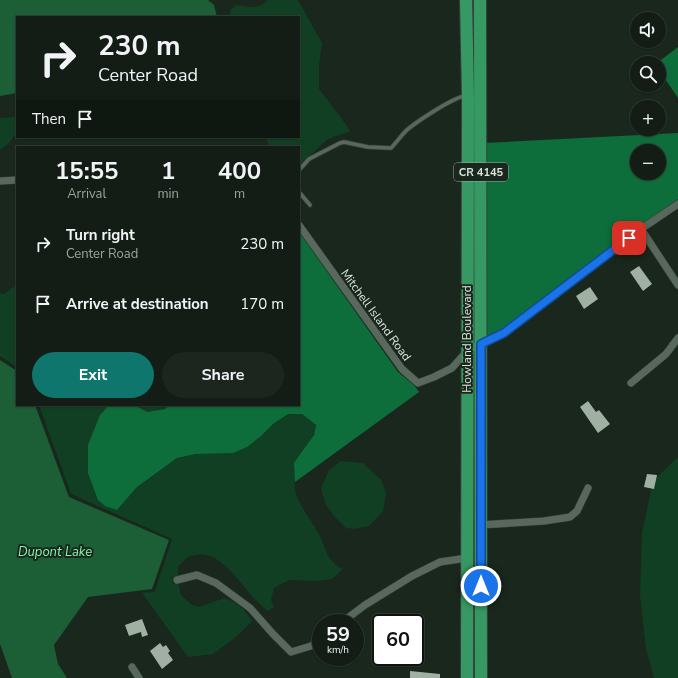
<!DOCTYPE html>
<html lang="en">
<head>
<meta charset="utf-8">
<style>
	:root { --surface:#131d16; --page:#1c261f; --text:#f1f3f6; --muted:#9da2a1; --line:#323b35; --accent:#0f766e }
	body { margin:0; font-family:"Nunito Sans",sans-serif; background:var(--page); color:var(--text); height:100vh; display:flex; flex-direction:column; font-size:15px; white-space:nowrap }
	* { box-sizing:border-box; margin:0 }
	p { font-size:13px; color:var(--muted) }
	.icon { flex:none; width:22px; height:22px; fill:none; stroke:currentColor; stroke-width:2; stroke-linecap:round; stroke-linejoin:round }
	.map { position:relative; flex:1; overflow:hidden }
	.drawer { position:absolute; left:16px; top:146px; width:284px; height:260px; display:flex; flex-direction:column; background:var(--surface); border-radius:0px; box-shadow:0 1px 3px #0004,0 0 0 1px var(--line) }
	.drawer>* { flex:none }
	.top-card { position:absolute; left:16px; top:16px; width:284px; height:122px; border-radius:0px; box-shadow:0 1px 3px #0004,0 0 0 1px var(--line); background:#131d16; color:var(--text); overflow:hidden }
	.buttons { position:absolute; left:630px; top:12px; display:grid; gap:8px }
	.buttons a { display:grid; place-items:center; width:36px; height:36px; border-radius:50%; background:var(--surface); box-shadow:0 1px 3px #0004,0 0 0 1px var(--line); font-size:20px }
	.speed { position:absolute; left:312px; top:614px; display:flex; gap:8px; font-size:20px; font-weight:700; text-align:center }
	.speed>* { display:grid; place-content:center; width:52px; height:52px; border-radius:50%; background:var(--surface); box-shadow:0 1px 3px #0004,0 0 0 1px var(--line); line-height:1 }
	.speed small { font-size:10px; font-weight:400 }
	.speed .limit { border:2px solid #111; border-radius:6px; background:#fff; color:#111 }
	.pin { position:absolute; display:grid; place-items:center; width:34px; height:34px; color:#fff; margin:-17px; border-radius:8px; box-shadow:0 2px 6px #0006 }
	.me { position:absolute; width:44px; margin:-22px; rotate:0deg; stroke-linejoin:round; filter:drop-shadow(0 0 3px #0008) }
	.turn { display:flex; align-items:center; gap:14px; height:84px; padding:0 16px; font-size:18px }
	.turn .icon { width:52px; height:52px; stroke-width:2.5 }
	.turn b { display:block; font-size:28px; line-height:34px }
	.then { display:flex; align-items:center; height:38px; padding:0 16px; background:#0003; gap:8px; font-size:15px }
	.eta { display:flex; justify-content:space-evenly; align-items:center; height:68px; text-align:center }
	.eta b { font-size:24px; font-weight:700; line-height:28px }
	.action { display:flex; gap:8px; margin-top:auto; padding:8px 16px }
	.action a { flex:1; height:46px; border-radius:24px; background:var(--accent); color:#fff; font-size:16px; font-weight:700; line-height:46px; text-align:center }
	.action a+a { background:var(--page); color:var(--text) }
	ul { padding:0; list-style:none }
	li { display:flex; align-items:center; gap:12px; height:60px; padding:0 16px }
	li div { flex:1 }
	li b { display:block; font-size:15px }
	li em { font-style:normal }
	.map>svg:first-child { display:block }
	.green { fill:#113f23 }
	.forest { fill:#0d6e3b; fill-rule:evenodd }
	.water { fill:#1c5e36 }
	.building { fill:#a0b1a4 }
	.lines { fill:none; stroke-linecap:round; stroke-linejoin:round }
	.lane-casing { stroke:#37423a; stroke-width:5 }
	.street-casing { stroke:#37423a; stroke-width:8 }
	.primary-casing { stroke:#37423a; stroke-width:14 }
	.lane { stroke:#58685c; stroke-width:3.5 }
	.street { stroke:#58685c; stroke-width:7 }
	.primary { stroke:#369963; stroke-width:12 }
	.route-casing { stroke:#114b97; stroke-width:10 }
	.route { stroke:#1a73e8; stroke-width:7 }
	.labels { text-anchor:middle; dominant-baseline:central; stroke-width:4; stroke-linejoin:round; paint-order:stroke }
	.shield { fill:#19271d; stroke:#a0aba3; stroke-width:1 }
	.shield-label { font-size:11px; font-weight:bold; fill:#dae3dc }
	.street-label { font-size:12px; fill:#dae3dc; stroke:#19271d }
	.water-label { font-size:13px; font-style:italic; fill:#83f3a9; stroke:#19271d }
</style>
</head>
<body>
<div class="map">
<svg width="678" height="678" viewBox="0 0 678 678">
	<rect width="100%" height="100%" fill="#19271d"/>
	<g class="green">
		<path d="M267,0H298L322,43L319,65V89L342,119L350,131L328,139L299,165V147H270L265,137H299V17H229L231,9L236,5C248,6 259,11 267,0Z"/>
		<path d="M17,117V137L14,136L8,144L0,150V118Z"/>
		<path d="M17,285V367L0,356V293L4,294Z"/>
		<path d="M39,405H109L100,415L117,510L137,487L177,458L196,454L214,453L261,436L273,424L288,414H302L316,425C313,444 298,460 295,479C291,497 311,519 319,534C324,543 325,554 333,562C335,565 339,567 343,569L332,579L317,581L289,580L274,588L271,600L274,607L268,611C247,598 224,548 196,555C193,556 189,556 187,558C184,560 181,564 178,566V576L172,577L173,584L178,583L181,595L192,605L199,607L224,598C237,602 245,609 252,621L236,637L213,654L188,657L142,593L152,592L155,591L172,539L71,494Z"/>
		<path d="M135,405H170L165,409L147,412Z"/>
		<path d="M678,457V678H654L646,649L640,595L642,533L653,481Z"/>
		<path d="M341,461L363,463L382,481L386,494L383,511L369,526L355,529L346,528L334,516L326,505L321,488L329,470Z"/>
	</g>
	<g class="forest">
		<path d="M678,47V98L659,70V63H657Z"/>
		<path d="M678,133V199L635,229L502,330L485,338V143ZM637,151H659V173H637Z"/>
		<path d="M299,232L398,372L414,385L419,392L295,482L294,463L314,435L316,425L302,414H288L273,424L261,436L247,447L233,453L196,454L177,458L137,487L117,510L105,506L98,500L88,473V445L100,415L109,405H135L147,412L165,409L170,405H299Z"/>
	</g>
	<g class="water">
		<path d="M0,0H208L214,5L217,17H17V93L0,96Z"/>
		<path d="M0,360L17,371V405H35L69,497L169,540L152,589L88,597L54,645L58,664L67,678H12L0,644Z"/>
	</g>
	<g class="building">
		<path d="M639,266L652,284L643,291L630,272Z"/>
		<path d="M590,287L598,299L584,309L576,296Z"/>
		<path d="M588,401L596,412L599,410L610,424L598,433L580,407Z"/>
		<path d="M647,474L657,475L654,489L644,487Z"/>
		<path d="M142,619L148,635L142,637L141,632L129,636L125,625Z"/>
		<path d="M160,643L163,647L166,645L170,651L168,653L173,660L162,669L150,651Z"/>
		<path d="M410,671L440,674V678H410Z"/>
	</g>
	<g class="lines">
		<g class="lane-casing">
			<g id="lane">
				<path d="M299,170L309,159L340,143L344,142L368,147L391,148C397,142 402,134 408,129C418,121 455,96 466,96"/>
				<path d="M299,192L310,205"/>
			</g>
		</g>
		<g class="street-casing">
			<g id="street">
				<path d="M0,181L17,180"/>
				<path d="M299,225L402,369L418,383L434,377L452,368L468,350L504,333L641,229L678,204"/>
				<path d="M641,229L678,285"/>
				<path d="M631,383L666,354L678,338"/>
				<path d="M480,525L544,521L570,517L577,511L588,488"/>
				<path d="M177,580L197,575L216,583L250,608L273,634L291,652L311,646L321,639"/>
				<path d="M341,623L365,605L412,576L440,562L467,558"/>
				<path d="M132,667L139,678"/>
			</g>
		</g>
		<g class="primary-casing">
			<g id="primary">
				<path d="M466,0L468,96L467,678"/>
				<path d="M480,0L481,678"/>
			</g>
		</g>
		<use href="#lane" class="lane"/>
		<use href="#street" class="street"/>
		<use href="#primary" class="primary"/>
	</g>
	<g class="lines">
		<g class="route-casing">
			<path id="route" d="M481,586V344L504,333L629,238"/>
		</g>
		<use href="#route" class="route"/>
	</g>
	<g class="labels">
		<rect class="shield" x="454" y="163" width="54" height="18" rx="3"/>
		<g class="shield-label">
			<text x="481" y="172">CR 4145</text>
		</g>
		<g class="street-label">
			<text transform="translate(376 315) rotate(54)">Mitchell Island Road</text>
			<text transform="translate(467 339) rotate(-90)">Howland Boulevard</text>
		</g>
		<g class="water-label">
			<text x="55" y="552">Dupont Lake</text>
		</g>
	</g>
</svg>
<div class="buttons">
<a><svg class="icon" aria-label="sound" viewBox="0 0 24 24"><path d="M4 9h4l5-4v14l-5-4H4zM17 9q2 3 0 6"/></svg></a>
<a><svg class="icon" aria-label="search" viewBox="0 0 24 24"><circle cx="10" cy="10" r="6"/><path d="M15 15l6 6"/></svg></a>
<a>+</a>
<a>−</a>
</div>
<div class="speed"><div>59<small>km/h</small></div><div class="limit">60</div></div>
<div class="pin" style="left:629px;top:238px;background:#d93025"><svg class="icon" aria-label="arrive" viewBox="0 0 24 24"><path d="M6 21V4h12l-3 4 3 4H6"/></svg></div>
<svg class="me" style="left:481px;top:586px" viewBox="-20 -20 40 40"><circle r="17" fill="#1a73e8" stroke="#fff" stroke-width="3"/><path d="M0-11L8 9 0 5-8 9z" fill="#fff"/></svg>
<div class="top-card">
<div class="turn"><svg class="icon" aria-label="right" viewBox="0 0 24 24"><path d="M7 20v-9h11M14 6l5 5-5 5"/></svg><div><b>230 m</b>Center Road</div></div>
<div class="then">Then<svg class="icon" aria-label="arrive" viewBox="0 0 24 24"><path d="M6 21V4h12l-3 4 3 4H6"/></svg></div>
</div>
<section class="drawer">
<div class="eta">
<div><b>15:55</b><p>Arrival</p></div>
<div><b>1</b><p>min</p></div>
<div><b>400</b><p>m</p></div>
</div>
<ul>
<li><svg class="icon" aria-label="right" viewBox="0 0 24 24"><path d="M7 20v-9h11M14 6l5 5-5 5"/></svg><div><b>Turn right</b><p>Center Road</p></div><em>230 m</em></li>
<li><svg class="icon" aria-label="arrive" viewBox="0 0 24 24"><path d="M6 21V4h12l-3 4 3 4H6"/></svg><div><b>Arrive at destination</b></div><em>170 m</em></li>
</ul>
<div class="action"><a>Exit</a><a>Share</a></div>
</section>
</div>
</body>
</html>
